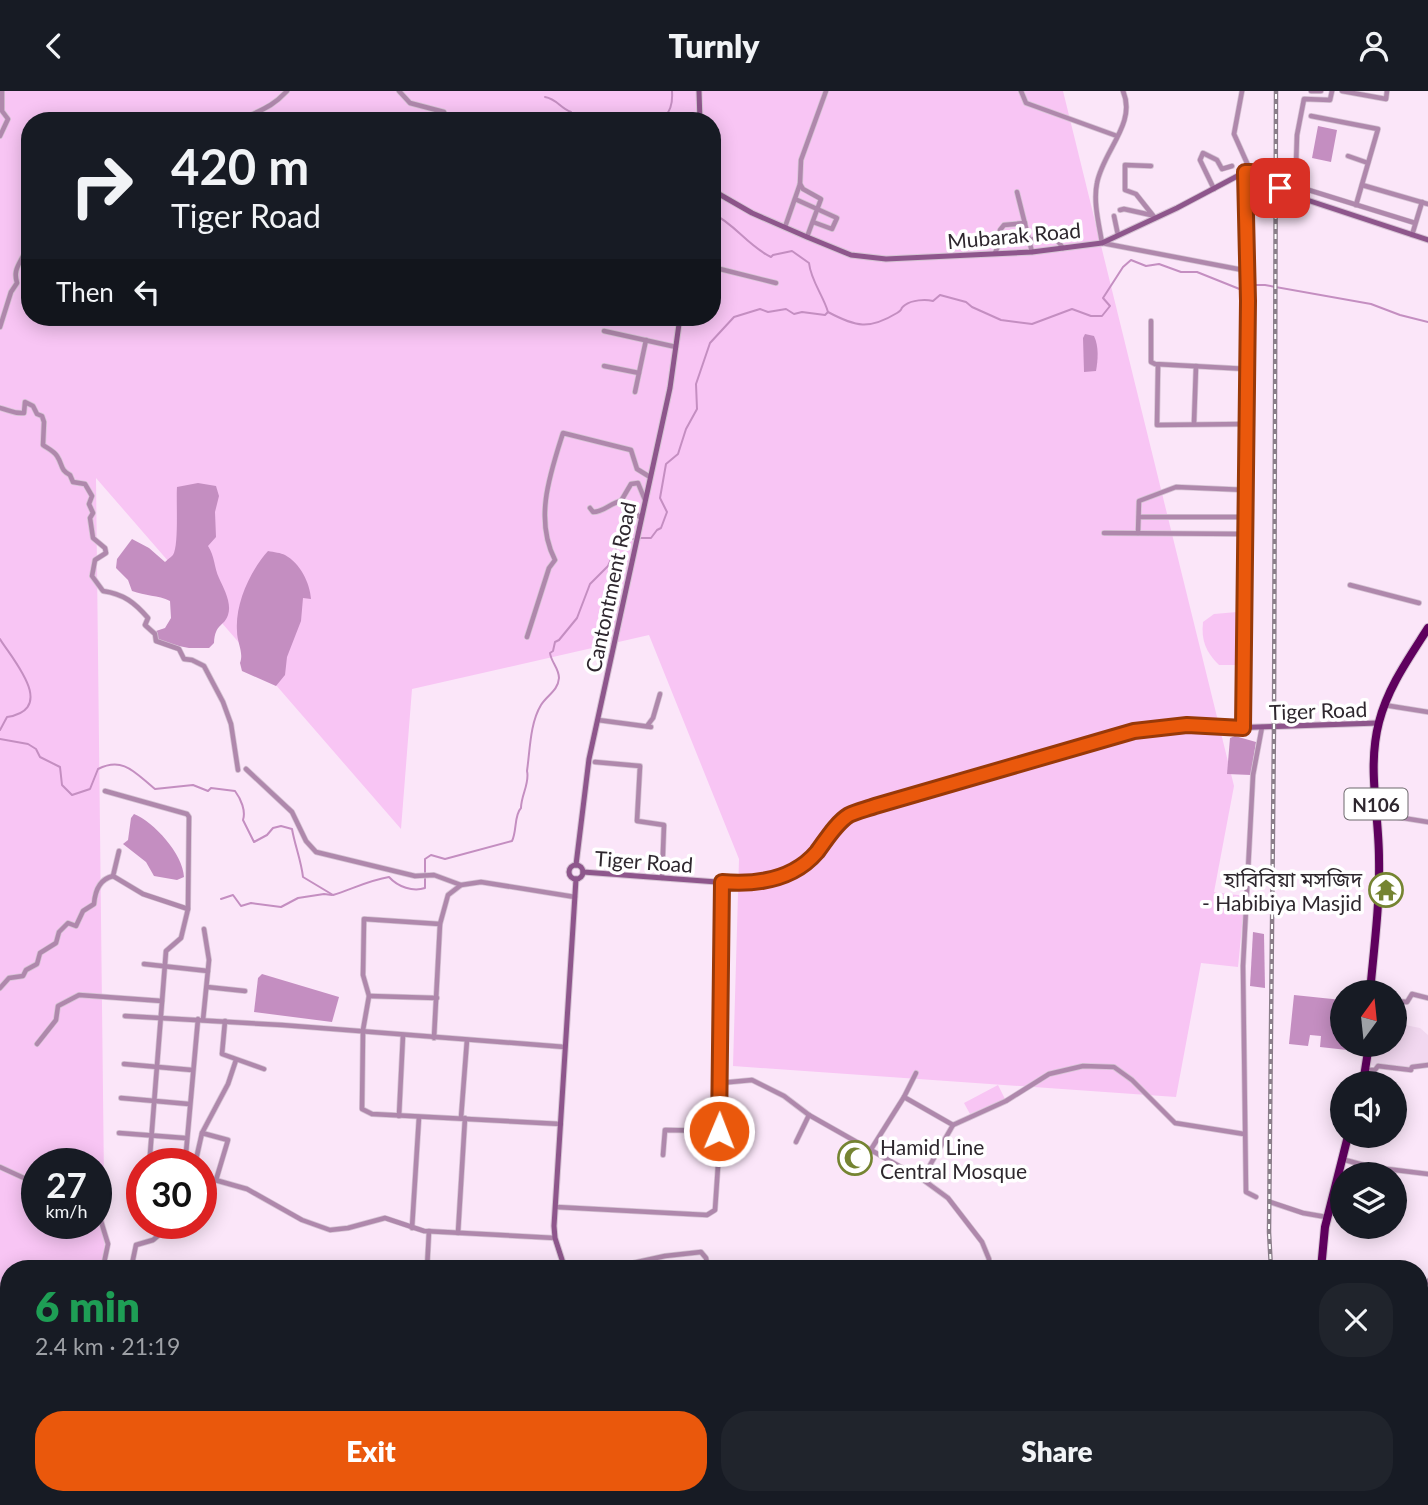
<!DOCTYPE html>
<html lang="en">
<head>
<meta charset="utf-8">
<style>
	:root { --surface:#171b24; --page:#20242c; --text:#f1f3f6; --muted:#9ea1a6; --accent:#ea580c }
	body { margin:0; font-family:Lato,"Noto Sans Bengali",sans-serif; background:var(--page); color:var(--text); height:100vh; display:flex; flex-direction:column; font-size:26px; white-space:nowrap }
	* { box-sizing:border-box; margin:0 }
	p { font-size:23px; color:var(--muted) }
	.icon { flex:none; width:38px; height:38px; fill:none; stroke:currentColor; stroke-width:2; stroke-linecap:round; stroke-linejoin:round }
	.map { position:relative; flex:1; overflow:hidden }
	.sheet { position:absolute; left:0px; top:1169px; width:1428px; height:245px; display:flex; flex-direction:column; background:var(--surface); border-radius:28px 28px 0 0; box-shadow:0 4px 18px #0003 }
	.sheet>* { flex:none }
	.top-card { position:absolute; left:21px; top:21px; width:700px; height:214px; border-radius:28px; box-shadow:0 4px 18px #0003; background:#171b24; color:var(--text); overflow:hidden }
	.needle { width:46px; rotate:15deg }
	.buttons { position:absolute; left:1330px; top:889px; display:grid; gap:14px }
	.buttons a { display:grid; place-items:center; width:77px; height:77px; border-radius:50%; background:var(--surface); box-shadow:0 4px 18px #0003; font-size:35px }
	.speed { position:absolute; left:21px; top:1057px; display:flex; gap:14px; font-size:35px; font-weight:700; text-align:center }
	.speed>* { display:grid; place-content:center; width:91px; height:91px; border-radius:50%; background:var(--surface); box-shadow:0 4px 18px #0003; line-height:1 }
	.speed small { font-size:18px; font-weight:400 }
	.speed .limit { border:10px solid #d22; background:#fff; color:#111 }
	.pin { position:absolute; display:grid; place-items:center; width:60px; height:60px; color:#fff; margin:-30px; border-radius:14px; box-shadow:0 4px 10px #0006 }
	.me { position:absolute; width:77px; margin:-38px; rotate:1deg; stroke-linejoin:round; filter:drop-shadow(0 0 5px #0008) }
	.turn { display:flex; align-items:center; gap:24px; height:147px; padding:0 35px; font-size:32px }
	.turn .icon { width:91px; height:91px; stroke-width:2.5 }
	.turn b { display:block; font-size:49px; line-height:60px }
	.then { display:flex; align-items:center; height:66px; padding:0 35px; background:#0003; gap:14px; font-size:26px }
	.round { display:grid; place-items:center; flex:none; width:74px; height:74px; border-radius:28px; background:var(--page) }
	.overview { display:flex; align-items:center; justify-content:space-between; height:119px; padding:0 35px }
	h1 { font-size:42px; font-weight:800; line-height:52px; color:#1e9e55 }
	.primary-button { display:flex; gap:14px; margin-top:auto; padding:14px 35px }
	.primary-button a { flex:1; height:80px; border-radius:28px; background:var(--accent); color:#fff; font-size:28px; font-weight:800; line-height:80px; text-align:center }
	.primary-button a+a { background:var(--page); color:var(--text) }
	header { display:flex; justify-content:space-between; align-items:center; height:91px; padding:0 35px; background:var(--surface); font-size:32px; font-weight:800 }
	.map>svg:first-child { display:block }
	.built { fill:#f2d8f0 }
	.green { fill:#f8c5f4; fill-rule:evenodd }
	.water { fill:#c48ec1 }
	.lines { fill:none; stroke-linecap:round; stroke-linejoin:round }
	.stream { stroke:#c48ec1; stroke-width:2 }
	.street-casing { stroke:#d6c4d4; stroke-width:6 }
	.secondary-casing { stroke:#d6c4d4; stroke-width:7 }
	.highway-casing { stroke:#d6c4d4; stroke-width:10 }
	.street { stroke:#af88ac; stroke-width:4.5 }
	.secondary { stroke:#8e568c; stroke-width:5 }
	.highway { stroke:#5f015e; stroke-width:8 }
	.rail-casing { stroke:#8b7e8a; stroke-width:4.5 }
	.rail { stroke:#fff; stroke-width:2; stroke-dasharray:5; stroke-linecap:butt }
	.route-casing { stroke:#983908; stroke-width:18 }
	.route { stroke:#ea580c; stroke-width:12 }
	.labels { text-anchor:middle; dominant-baseline:central; stroke-width:7; stroke-linejoin:round; paint-order:stroke }
	.shield { fill:#fff; stroke:#6d686d; stroke-width:2 }
	.shield-label { font-size:19px; font-weight:bold; fill:#2e272e }
	.street-label { font-size:21px; fill:#2e272e; stroke:#fff }
	.poi-label { font-size:21px; fill:#2e272e; stroke:#fff; text-anchor:end }
</style>
</head>
<body>
<header><svg class="icon" aria-label="back" viewBox="0 0 24 24"><path d="M15 5l-7 7 7 7"/></svg>Turnly<svg class="icon" aria-label="person" viewBox="0 0 24 24"><circle cx="12" cy="8" r="4"/><path d="M4 21q1-7 8-7t8 7"/></svg></header>
<div class="map">
<svg width="1428" height="1414" viewBox="0 0 1428 1414">
	<rect width="100%" height="100%" fill="#fbe6f9"/>
	<path class="built" d="M1395,932L1420,937L1428,944V973L1411,974L1410,980L1370,974L1373,954H1395Z"/>
	<g class="green">
		<path d="M0,0H1063L1234,695L1214,801L1245,805L1238,876L1201,872L1176,1006L733,975L739,768L649,544L412,598L401,738L96,387L105,1178H9V1334L0,1337ZM30,30H712V226H30ZM37,1073H96V1132H37Z"/>
		<path d="M1237,521V574H1219C1206,561 1201,550 1203,531L1214,523Z"/>
		<path d="M998,994L1005,1008L970,1023L964,1012Z"/>
	</g>
	<g class="water">
		<path d="M1318,35L1337,39L1331,71L1312,67Z"/>
		<path d="M1085,243L1094,245C1099,255 1098,269 1096,280L1084,281L1083,247Z"/>
		<path d="M198,392L216,395L219,405L215,421L216,446L208,455C215,466 214,476 219,487C224,498 232,512 228,524C224,536 215,532 214,552L209,557H189L158,551L156,540L165,537L171,527L170,510C158,504 145,505 132,500L128,489L116,477L117,468L132,448L149,457L165,471C166,470 172,465 173,464C179,454 176,411 177,396Z"/>
		<path d="M268,460C274,461 281,462 285,464C300,472 310,492 311,508L303,507L301,530L287,566L285,584L276,595L242,580L240,572C244,561 237,552 237,540C235,513 250,480 268,460Z"/>
		<path d="M1235,645L1256,651L1251,684L1227,683L1230,647Z"/>
		<path d="M134,723C154,731 183,763 184,786L177,789L154,785L146,771L123,753L128,749L131,727Z"/>
		<path d="M1253,841L1264,843L1265,897L1250,895Z"/>
		<path d="M262,883L339,906L332,931L254,921L258,887Z"/>
		<path d="M1294,904L1342,909V954H1357L1356,960L1320,956L1321,945L1310,944L1308,955L1289,953Z"/>
		<path d="M543,1405H606L605,1414H543Z"/>
	</g>
	<g class="lines">
		<g class="stream">
			<path d="M545,6C557,8 560,17 571,21L574,30"/>
			<path d="M662,30C670,20 673,14 672,0"/>
			<path d="M712,122C735,133 748,155 771,166L773,164L792,160L809,172C811,190 823,204 828,221C856,236 869,239 897,222C905,217 898,219 905,214C912,209 925,208 933,210L940,204L966,211L972,216L1001,229L1032,233L1072,218L1091,225H1102L1110,215L1103,207L1123,176L1131,169L1146,175L1159,173L1181,181H1197L1242,199L1252,194H1265L1371,213L1400,224L1428,231"/>
			<path d="M640,447H651L657,439L661,437L667,421L660,407L666,373L678,363L686,338L697,318L696,293L710,252L734,226L760,218L768,221L786,218L794,223L802,221L825,224L828,221"/>
			<path d="M0,548C12,568 58,618 7,626L0,639"/>
			<path d="M0,648L28,653L36,658L40,666L60,676L62,694L72,704L90,698L98,678C124,665 136,683 155,698L193,694L208,700L211,697L235,700C241,708 246,720 243,729L254,751L267,744L273,737L281,735L292,738C295,755 301,769 303,786L333,804C352,798 370,789 389,786C398,796 413,801 425,797V768L431,764L445,768L512,750C517,740 514,724 521,717C521,704 530,692 527,680C530,659 530,632 541,614C547,604 558,600 559,587C559,577 551,571 550,562L553,560L555,551L559,549L577,527L590,493L608,475L619,451L622,448H635"/>
			<path d="M221,808L233,804L241,815L251,812L281,816L298,807L324,803L332,804"/>
		</g>
		<g class="street-casing">
			<g id="street">
				<path d="M399,0L410,12L444,21L447,30"/>
				<path d="M1021,0L1026,12L1117,45"/>
				<path d="M1123,0C1137,32 1103,60 1097,92C1093,111 1099,133 1102,152L1248,180"/>
				<path d="M1242,0L1234,43L1251,81"/>
				<path d="M1311,0H1321"/>
				<path d="M1342,0L1386,8L1387,0"/>
				<path d="M1311,25L1378,38L1356,114"/>
				<path d="M250,30L251,24C266,17 275,13 287,0"/>
				<path d="M0,45L8,28L2,20V0"/>
				<path d="M1348,65L1368,72"/>
				<path d="M1151,75L1125,74V99L1136,103L1155,127"/>
				<path d="M1302,84L1299,96L1415,132"/>
				<path d="M800,93L803,98L821,108L807,146"/>
				<path d="M1362,94L1428,113"/>
				<path d="M1214,98L1200,69L1203,62L1217,69L1222,78L1232,75"/>
				<path d="M1017,101L1032,161"/>
				<path d="M1295,105L1297,44L1304,8L1330,9L1332,0"/>
				<path d="M795,108L837,127L832,138L813,131"/>
				<path d="M1120,119L1124,118L1151,124"/>
				<path d="M1114,125L1118,144"/>
				<path d="M785,136L800,93L801,69L826,0"/>
				<path d="M1412,144L1422,111"/>
				<path d="M1029,149L1054,145L1063,157"/>
				<path d="M995,162L1000,151V139L1004,134L1025,132"/>
				<path d="M712,176L776,192"/>
				<path d="M1151,230V271L1155,273L1247,278"/>
				<path d="M0,236L11,201L17,192C13,179 19,174 24,163C28,156 28,146 30,138"/>
				<path d="M604,240L676,256"/>
				<path d="M1158,274L1157,334L1247,333"/>
				<path d="M604,275L639,282"/>
				<path d="M635,301L646,249"/>
				<path d="M0,317C9,319 14,323 24,322L25,311L33,315L37,323L42,325L44,331L43,354C47,357 54,360 57,365C63,374 60,379 70,384L73,391L85,393L92,405L89,413L93,422L90,427L93,447L105,457L106,462L95,469L92,485L103,500C124,503 135,512 148,527L145,534L155,543L156,550L179,558L184,568L192,569L204,575L223,611L231,633L238,679"/>
				<path d="M1194,332L1196,275"/>
				<path d="M621,410L631,393L638,392L645,409"/>
				<path d="M590,417L593,421C604,421 610,412 621,410L641,427"/>
				<path d="M1139,426H1246"/>
				<path d="M1104,442L1245,443"/>
				<path d="M1138,442L1139,410L1176,396L1246,399"/>
				<path d="M1350,494L1419,512"/>
				<path d="M527,546L549,477L555,469C534,428 550,383 563,342L631,359L637,378L650,386"/>
				<path d="M1384,614L1428,621"/>
				<path d="M598,629L651,636"/>
				<path d="M647,635L653,627L660,603"/>
				<path d="M1243,637L1248,210L1245,81"/>
				<path d="M595,671L640,675L637,730L664,734L662,787"/>
				<path d="M246,678L292,721L306,750L316,761L415,785L434,784L461,794"/>
				<path d="M105,700L187,723L189,726L188,818L181,847L166,860L150,1064L155,1073"/>
				<path d="M1378,723L1428,731"/>
				<path d="M119,760L113,785L143,803L188,818"/>
				<path d="M440,833L364,828L363,884L369,905L363,939L362,1018L372,1023L561,1033"/>
				<path d="M144,873L208,880"/>
				<path d="M207,896L245,900"/>
				<path d="M0,897L9,887L23,885L26,879L37,873L40,862L56,852L59,841L68,832L76,835L83,820L94,813C95,800 100,788 113,785"/>
				<path d="M369,905L437,907"/>
				<path d="M1395,910L1407,911L1412,903L1428,907"/>
				<path d="M125,925L282,934L565,956"/>
				<path d="M203,929L209,869L204,838"/>
				<path d="M225,930L222,963L264,978"/>
				<path d="M434,947L440,833L448,804L461,794L481,791L575,806"/>
				<path d="M37,953L56,929L58,915L79,904L162,910"/>
				<path d="M124,973L192,979"/>
				<path d="M1366,979H1375L1378,975L1411,979L1412,976L1428,974"/>
				<path d="M720,992L752,989L784,1005L809,1024L922,1088L948,1107L982,1151L989,1168L988,1178"/>
				<path d="M904,1006L916,982"/>
				<path d="M121,1007L189,1013"/>
				<path d="M399,1025L403,944"/>
				<path d="M461,1027L467,949"/>
				<path d="M119,1042L185,1047"/>
				<path d="M202,1042L228,993L236,969"/>
				<path d="M796,1051L809,1024"/>
				<path d="M870,1060L904,1006L953,1034"/>
				<path d="M663,1064L665,1039L719,1040"/>
				<path d="M1345,1069L1371,1076L1428,1083"/>
				<path d="M185,1073L198,928"/>
				<path d="M195,1073L202,1042L228,1049L216,1089"/>
				<path d="M0,1076L37,1093"/>
				<path d="M201,1085L247,1098L302,1129L330,1139L348,1137L385,1127L424,1140L555,1147"/>
				<path d="M922,1088L953,1034L1006,1010L1049,983L1083,975L1114,976L1132,989L1175,1032L1244,1043"/>
				<path d="M1256,1106L1246,1101L1243,875L1253,684L1262,636"/>
				<path d="M1270,1111L1303,1122L1326,1126"/>
				<path d="M96,1114L108,1153L104,1172L107,1178"/>
				<path d="M556,1116L707,1124L715,1119L718,1075L722,791"/>
				<path d="M412,1137L419,1026"/>
				<path d="M458,1142L465,1027"/>
				<path d="M131,1178L136,1154L153,1149L165,1139L166,1132"/>
				<path d="M427,1178L429,1140"/>
				<path d="M634,1178L633,1172L665,1165L701,1161L706,1167L708,1178"/>
				<path d="M1420,1198L1428,1190"/>
				<path d="M1422,1198L1420,1220L1428,1221"/>
				<path d="M1419,1282L1428,1284"/>
				<path d="M0,1291L9,1288"/>
				<path d="M1419,1343L1428,1345"/>
				<path d="M1419,1363L1428,1365"/>
				<path d="M1428,1392V1391"/>
				<path d="M353,1405L366,1414"/>
				<path d="M748,1405L784,1414"/>
				<path d="M886,1405L920,1414"/>
				<path d="M967,1405V1414"/>
				<path d="M1148,1405L1187,1412"/>
				<path d="M1344,1405L1391,1414"/>
				<path d="M56,1414L58,1405"/>
				<path d="M199,1414L201,1405"/>
				<path d="M406,1414L407,1405"/>
				<path d="M831,1414L833,1405"/>
				<path d="M1127,1414L1128,1405"/>
			</g>
		</g>
		<g class="secondary-casing">
			<g id="secondary">
				<path d="M699,0L700,30"/>
				<path d="M712,99L752,122L807,146L851,164L886,168L1032,161L1102,152L1177,117L1245,81H1251L1295,105L1428,149"/>
				<path d="M576,774L589,668L670,297L680,226"/>
				<circle cx="576" cy="781" r="7"/>
				<path d="M583,781L744,793L784,786L814,764L839,733L849,724L875,714L1134,640L1187,634L1229,637L1378,632"/>
				<path d="M565,1178L555,1147L554,1135L576,788"/>
				<path d="M631,1405L632,1414"/>
			</g>
		</g>
		<g class="highway-casing">
			<g id="highway">
				<path d="M1370,901C1374,857 1380,813 1379,768C1379,722 1367,677 1379,631C1388,596 1409,567 1428,537"/>
				<path d="M1363,992L1369,954"/>
				<path d="M1321,1178L1325,1136L1348,1045"/>
				<path d="M1315,1414L1316,1405"/>
			</g>
		</g>
		<use href="#street" class="street"/>
		<use href="#secondary" class="secondary"/>
		<use href="#highway" class="highway"/>
		<g class="rail-casing">
			<g id="rail">
				<path d="M1271,1178L1269,1141L1274,636L1276,0"/>
				<path d="M1199,1414L1202,1405"/>
			</g>
		</g>
		<use href="#rail" class="rail"/>
	</g>
	<g class="lines">
		<g class="route-casing">
			<path id="route" d="M719,1040L722,791C757,794 793,789 817,761C826,749 836,732 849,724C857,720 867,718 875,715L1134,640L1187,634L1243,637L1248,210L1245,81H1251L1280,97"/>
		</g>
		<use href="#route" class="route"/>
	</g>
	<defs>
		<g id="temple-ring" transform="scale(1.75)"><circle r="9.5" fill="#fff" stroke="#758432" stroke-width="1.5"/><path d="M0-6L5-2H3V0L6.5 2.5H4V6H1.5V3h-3V6H-4V2.5H-6.5L-3 0V-2H-5Z" fill="#758432"/></g>
		<g id="mosque-ring" transform="scale(1.75)"><circle r="9.5" fill="#fff" stroke="#758432" stroke-width="1.5"/><path d="M3.5-4.9A6 6 0 1 0 3.5 4.9A5 5 0 1 1 3.5-4.9Z" fill="#758432"/></g>
	</defs>
	<g fill-rule="evenodd">
		<use href="#temple-ring" x="1386" y="799"/>
		<use href="#mosque-ring" x="855" y="1067"/>
	</g>
	<g class="labels">
		<rect class="shield" x="1344.5" y="697.5" width="63" height="31" rx="5"/>
		<g class="shield-label">
			<text x="1376" y="713">N106</text>
		</g>
		<g class="street-label">
			<text transform="translate(1014 144) rotate(-5)">Mubarak Road</text>
			<text transform="translate(610 496) rotate(-78)">Cantontment Road</text>
			<text transform="translate(1318 619) rotate(-2)">Tiger Road</text>
			<text transform="translate(644 770) rotate(4)">Tiger Road</text>
		</g>
		<g class="poi-label">
			<text x="1362" y="787">হাবিবিয়া মসজিদ<tspan x="1362" dy="24">- Habibiya Masjid</tspan></text>
			<text x="880" y="1055" text-anchor="start">Hamid Line<tspan x="880" dy="24">Central Mosque</tspan></text>
		</g>
	</g>
</svg>
<div class="buttons">
<a><svg class="needle" viewBox="-14 -14 28 28"><path d="M0-13l5 13h-10z" fill="#e53935"/><path d="M0 13l5-13h-10z" fill="#9ea1a6"/></svg></a>
<a><svg class="icon" aria-label="sound" viewBox="0 0 24 24"><path d="M4 9h4l5-4v14l-5-4H4zM17 9q2 3 0 6"/></svg></a>
<a><svg class="icon" aria-label="layers" viewBox="0 0 24 24"><path d="M12 4l9 5-9 5-9-5zM3 14l9 5 9-5"/></svg></a>
</div>
<div class="speed"><div>27<small>km/h</small></div><div class="limit">30</div></div>
<div class="pin" style="left:1280px;top:97px;background:#d93025"><svg class="icon" aria-label="arrive" viewBox="0 0 24 24"><path d="M6 21V4h12l-3 4 3 4H6"/></svg></div>
<svg class="me" style="left:719px;top:1040px" viewBox="-20 -20 40 40"><circle r="17" fill="#ea580c" stroke="#fff" stroke-width="3"/><path d="M0-11L8 9 0 5-8 9z" fill="#fff"/></svg>
<div class="top-card">
<div class="turn"><svg class="icon" aria-label="right" viewBox="0 0 24 24"><path d="M7 20v-9h11M14 6l5 5-5 5"/></svg><div><b>420 m</b>Tiger Road</div></div>
<div class="then">Then<svg class="icon" aria-label="left" viewBox="0 0 24 24"><path d="M17 20v-9H6M10 6l-5 5 5 5"/></svg></div>
</div>
<section class="sheet">
<div class="overview"><div><h1>6 min</h1><p>2.4 km · 21:19</p></div><a class="round"><svg class="icon" aria-label="close" viewBox="0 0 24 24"><path d="M6 6l12 12M18 6L6 18"/></svg></a></div>
<div class="primary-button"><a>Exit</a><a>Share</a></div>
</section>
</div>
</body>
</html>
